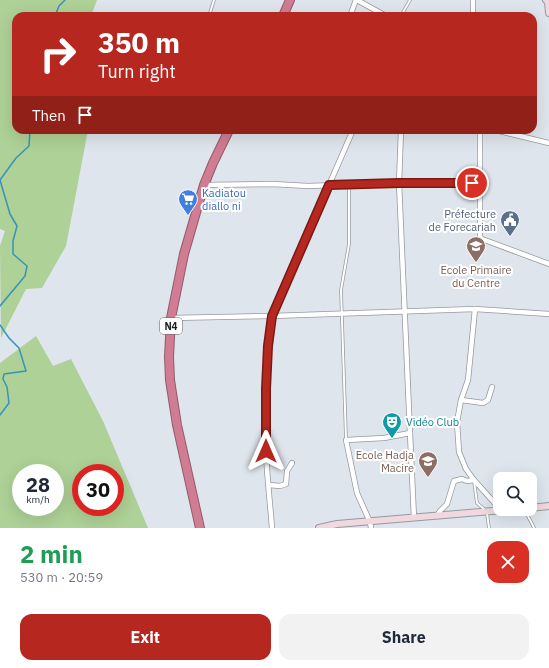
<!DOCTYPE html>
<html lang="en">
<head>
<meta charset="utf-8">
<style>
	:root { --surface:#fff; --page:#f2f2f3; --text:#1f2937; --muted:#747a83; --accent:#b6281f }
	body { margin:0; font-family:"IBM Plex Sans",sans-serif; background:var(--page); color:var(--text); height:100vh; display:flex; flex-direction:column; font-size:15px; white-space:nowrap }
	* { box-sizing:border-box; margin:0 }
	p { font-size:13px; color:var(--muted) }
	.icon { flex:none; width:22px; height:22px; fill:none; stroke:currentColor; stroke-width:2; stroke-linecap:round; stroke-linejoin:round }
	.map { position:relative; height:528px; overflow:hidden }
	.panel { display:flex; flex-direction:column; background:var(--surface); flex:1 }
	.panel>* { flex:none }
	.banner { position:absolute; left:12px; top:12px; width:525px; height:122px; border-radius:12px; box-shadow:0 4px 16px #0002; background:#b6281f; color:#fff; overflow:hidden }
	.buttons { position:absolute; left:493px; top:472px; display:grid; gap:8px }
	.buttons a { display:grid; place-items:center; width:44px; height:44px; border-radius:8px; background:var(--surface); box-shadow:0 4px 16px #0002; font-size:20px }
	.speed { position:absolute; left:12px; top:464px; display:flex; gap:8px; font-size:20px; font-weight:700; text-align:center }
	.speed>* { display:grid; place-content:center; width:52px; height:52px; border-radius:50%; background:var(--surface); box-shadow:0 4px 16px #0002; line-height:1 }
	.speed small { font-size:10px; font-weight:400 }
	.speed .limit { border:6px solid #d22; background:#fff; color:#111 }
	.pin { position:absolute; display:grid; place-items:center; width:34px; height:34px; color:#fff; margin:-17px; border:2px solid #fff; border-radius:50%; box-shadow:0 1px 4px #0007 }
	.me { position:absolute; width:44px; margin:-22px; rotate:0deg; stroke-linejoin:round; filter:drop-shadow(0 0 3px #0008) }
	.turn { display:flex; align-items:center; gap:14px; height:84px; padding:0 20px; font-size:18px }
	.turn .icon { width:52px; height:52px; stroke-width:2.5 }
	.turn b { display:block; font-size:28px; line-height:34px }
	.then { display:flex; align-items:center; height:38px; padding:0 20px; background:#0003; gap:8px; font-size:15px }
	.round { display:grid; place-items:center; flex:none; width:42px; height:42px; border-radius:12px; background:var(--page) }
	.headline { display:flex; align-items:center; justify-content:space-between; height:68px; padding:0 20px }
	h1 { font-size:24px; font-weight:700; line-height:30px; color:#1e9e55 }
	.action { display:flex; gap:8px; margin-top:auto; padding:8px 20px }
	.action a { flex:1; height:46px; border-radius:12px; background:var(--accent); color:#fff; font-size:16px; font-weight:700; line-height:46px; text-align:center }
	.action a+a { background:var(--page); color:var(--text) }
	.map>svg:first-child { display:block }
	.green { fill:#add196; fill-rule:evenodd }
	.lines { fill:none; stroke-linecap:round; stroke-linejoin:round }
	.stream { stroke:#3693bc; stroke-width:1.5 }
	.lane-casing { stroke:#949aa0; stroke-width:3.5 }
	.street-casing { stroke:#949aa0; stroke-width:6 }
	.secondary-casing { stroke:#949aa0; stroke-width:8 }
	.highway-casing { stroke:#915b6b; stroke-width:10 }
	.lane { stroke:#fff; stroke-width:2 }
	.street { stroke:#fff; stroke-width:4.5 }
	.secondary { stroke:#f1d8df; stroke-width:6 }
	.highway { stroke:#d07c93; stroke-width:8 }
	.route-casing { stroke:#761a14; stroke-width:10 }
	.route { stroke:#b6281f; stroke-width:7 }
	.labels { text-anchor:middle; dominant-baseline:central; stroke-width:4; stroke-linejoin:round; paint-order:stroke }
	.shield { fill:#fff; stroke:#606264; stroke-width:1 }
	.shield-label { font-size:10px; font-weight:bold; fill:#1c1f21 }
	.shop-label { font-size:11px; fill:#366cbe; stroke:#fff; text-anchor:start }
	.service-label { font-size:11px; fill:#4e5e75; stroke:#fff; text-anchor:end }
	.education-label { font-size:11px; fill:#785e54; stroke:#fff }
	.culture-label { font-size:11px; fill:#0d838f; stroke:#fff; text-anchor:start }
</style>
</head>
<body>
<div class="map">
<svg width="549" height="528" viewBox="0 0 549 528">
	<rect width="100%" height="100%" fill="#dfe5ec"/>
	<g class="green">
		<path d="M0,0H97L91,16H16V130H88L66,246L42,288L26,289L1,338L0,246L5,231L0,229Z"/>
		<path d="M36,336L53,366L71,359L103,421L148,528H0V363ZM21,473H55V507H21ZM81,473H115V507H81Z"/>
	</g>
	<g class="lines">
		<g class="stream">
			<path d="M55,16L59,6L65,0"/>
			<path d="M0,180L10,214L17,226L13,241V254L27,266L25,276L0,306"/>
			<path d="M0,180L16,158L29,146L30,130"/>
			<path d="M0,325L9,338L19,348L26,371L4,374L3,379L7,387L9,403L0,415"/>
		</g>
		<g class="lane-casing">
			<g id="lane">
				<path d="M209,16L214,0"/>
				<path d="M401,16L410,0"/>
				<path d="M346,439L341,290L349,244V186"/>
				<path d="M474,481L477,503L484,509"/>
				<path d="M525,509C525,512 532,523 534,528"/>
				<path d="M487,513L489,528"/>
			</g>
		</g>
		<g class="street-casing">
			<g id="street">
				<path d="M357,0L386,16"/>
				<path d="M473,0V16"/>
				<path d="M350,16L356,0"/>
				<path d="M401,130L399,183L410,433L414,518"/>
				<path d="M480,130V237L482,239L549,264"/>
				<path d="M495,130L549,143"/>
				<path d="M204,185L272,184L308,186L399,183H480"/>
				<path d="M475,309L468,380L461,400L457,422L459,452L466,469L474,480L500,509"/>
				<path d="M171,318L272,316L475,309L549,314"/>
				<path d="M461,400L483,403L488,400L492,387"/>
				<path d="M269,485L280,486L286,484L287,471L292,463"/>
				<path d="M437,516L440,511L447,504L454,481L462,479L467,481L474,480"/>
				<path d="M272,528C270,502 267,477 266,451C264,406 266,361 272,316L353,130"/>
				<path d="M371,528L370,522L357,493L346,440L384,438L410,433"/>
			</g>
		</g>
		<g class="secondary-casing">
			<g id="secondary">
				<path d="M546,0L548,2L549,13"/>
				<path d="M530,508L549,506"/>
				<path d="M319,528L337,524L516,509"/>
			</g>
		</g>
		<g class="highway-casing">
			<g id="highway">
				<path d="M283,16L290,0"/>
				<path d="M200,528L177,425L170,380L169,357L171,318L184,254L204,185L213,163L229,130"/>
			</g>
		</g>
		<use href="#lane" class="lane"/>
		<use href="#street" class="street"/>
		<use href="#secondary" class="secondary"/>
		<use href="#highway" class="highway"/>
	</g>
	<g class="lines">
		<g class="route-casing">
			<path id="route" d="M266,451V389L268,346L272,316L329,185L399,183H472"/>
		</g>
		<use href="#route" class="route"/>
	</g>
	<defs>
		<g id="supermarket-pin" transform="scale(1)"><path d="M0 17L-7.5 6A9.5 9.5 0 1 1 7.5 6Z" fill="#3f7fe0" stroke="#fff"/><path d="M-6-5.5h2.5l.6 2H6L4.5 2H-2.5L-4.4-4H-6ZM-1.5 3.2a1.3 1.3 0 1 0 .1 0ZM3 3.2a1.3 1.3 0 1 0 .1 0Z" fill="#fff"/></g>
		<g id="civic-pin" transform="scale(1)"><path d="M0 17L-7.5 6A9.5 9.5 0 1 1 7.5 6Z" fill="#5c6f8a" stroke="#fff"/><path d="M-.6-6.5H3V-4.5H.6V-3L4-1V1h2V6H-6V1h2V-1L-.6-3ZM-1.2 2.5V6h2.4V2.5Z" fill="#fff"/></g>
		<g id="school-pin" transform="scale(1)"><path d="M0 17L-7.5 6A9.5 9.5 0 1 1 7.5 6Z" fill="#8d6e63" stroke="#fff"/><path d="M0-5L7-2L0 1L-7-2ZM-4 1L0 2.5L4 1V4Q0 6-4 4Z" fill="#fff"/></g>
		<g id="theatre-pin" transform="scale(1)"><path d="M0 17L-7.5 6A9.5 9.5 0 1 1 7.5 6Z" fill="#0f9aa8" stroke="#fff"/><path d="M-5-5.5Q0-4 5-5.5V0Q5 5 0 6Q-5 5-5 0ZM-3.3-2.5H-1v1.5H-3.3ZM1-2.5H3.3v1.5H1ZM-2.8 1Q0 5.5 2.8 1Z" fill="#fff"/></g>
	</defs>
	<g fill-rule="evenodd">
		<use href="#supermarket-pin" x="188" y="199"/>
		<use href="#civic-pin" x="510" y="220"/>
		<use href="#school-pin" x="476" y="246"/>
		<use href="#theatre-pin" x="392" y="422"/>
		<use href="#school-pin" x="428" y="461"/>
	</g>
	<g class="labels">
		<rect class="shield" x="160" y="318" width="22" height="16" rx="3"/>
		<g class="shield-label">
			<text x="171" y="326">N4</text>
		</g>
		<g class="shop-label">
			<text x="202" y="193">Kadiatou<tspan x="202" dy="13">diallo ni</tspan></text>
		</g>
		<g class="service-label">
			<text x="496" y="214">Préfecture<tspan x="496" dy="13">de Forecariah</tspan></text>
		</g>
		<g class="education-label">
			<text x="476" y="270">Ecole Primaire<tspan x="476" dy="13">du Centre</tspan></text>
			<text x="414" y="455" text-anchor="end">Ecole Hadja<tspan x="414" dy="13">Macire</tspan></text>
		</g>
		<g class="culture-label">
			<text x="406" y="422">Vidéo Club</text>
		</g>
	</g>
</svg>
<div class="buttons">
<a><svg class="icon" aria-label="search" viewBox="0 0 24 24"><circle cx="10" cy="10" r="6"/><path d="M15 15l6 6"/></svg></a>
</div>
<div class="speed"><div>28<small>km/h</small></div><div class="limit">30</div></div>
<div class="pin" style="left:472px;top:183px;background:#d93025"><svg class="icon" aria-label="arrive" viewBox="0 0 24 24"><path d="M6 21V4h12l-3 4 3 4H6"/></svg></div>
<svg class="me" style="left:266px;top:451px" viewBox="-20 -20 40 40"><path d="M0-17L14 15 0 8-14 15z" fill="#b6281f" stroke="#fff" stroke-width="4"/></svg>
<div class="banner">
<div class="turn"><svg class="icon" aria-label="right" viewBox="0 0 24 24"><path d="M7 20v-9h11M14 6l5 5-5 5"/></svg><div><b>350 m</b>Turn right</div></div>
<div class="then">Then<svg class="icon" aria-label="arrive" viewBox="0 0 24 24"><path d="M6 21V4h12l-3 4 3 4H6"/></svg></div>
</div>
</div>
<section class="panel">
<div class="headline"><div><h1>2 min</h1><p>530 m · 20:59</p></div><a class="round" style="background:#d93025;color:#fff"><svg class="icon" aria-label="close" viewBox="0 0 24 24"><path d="M6 6l12 12M18 6L6 18"/></svg></a></div>
<div class="action"><a>Exit</a><a>Share</a></div>
</section>
</body>
</html>
